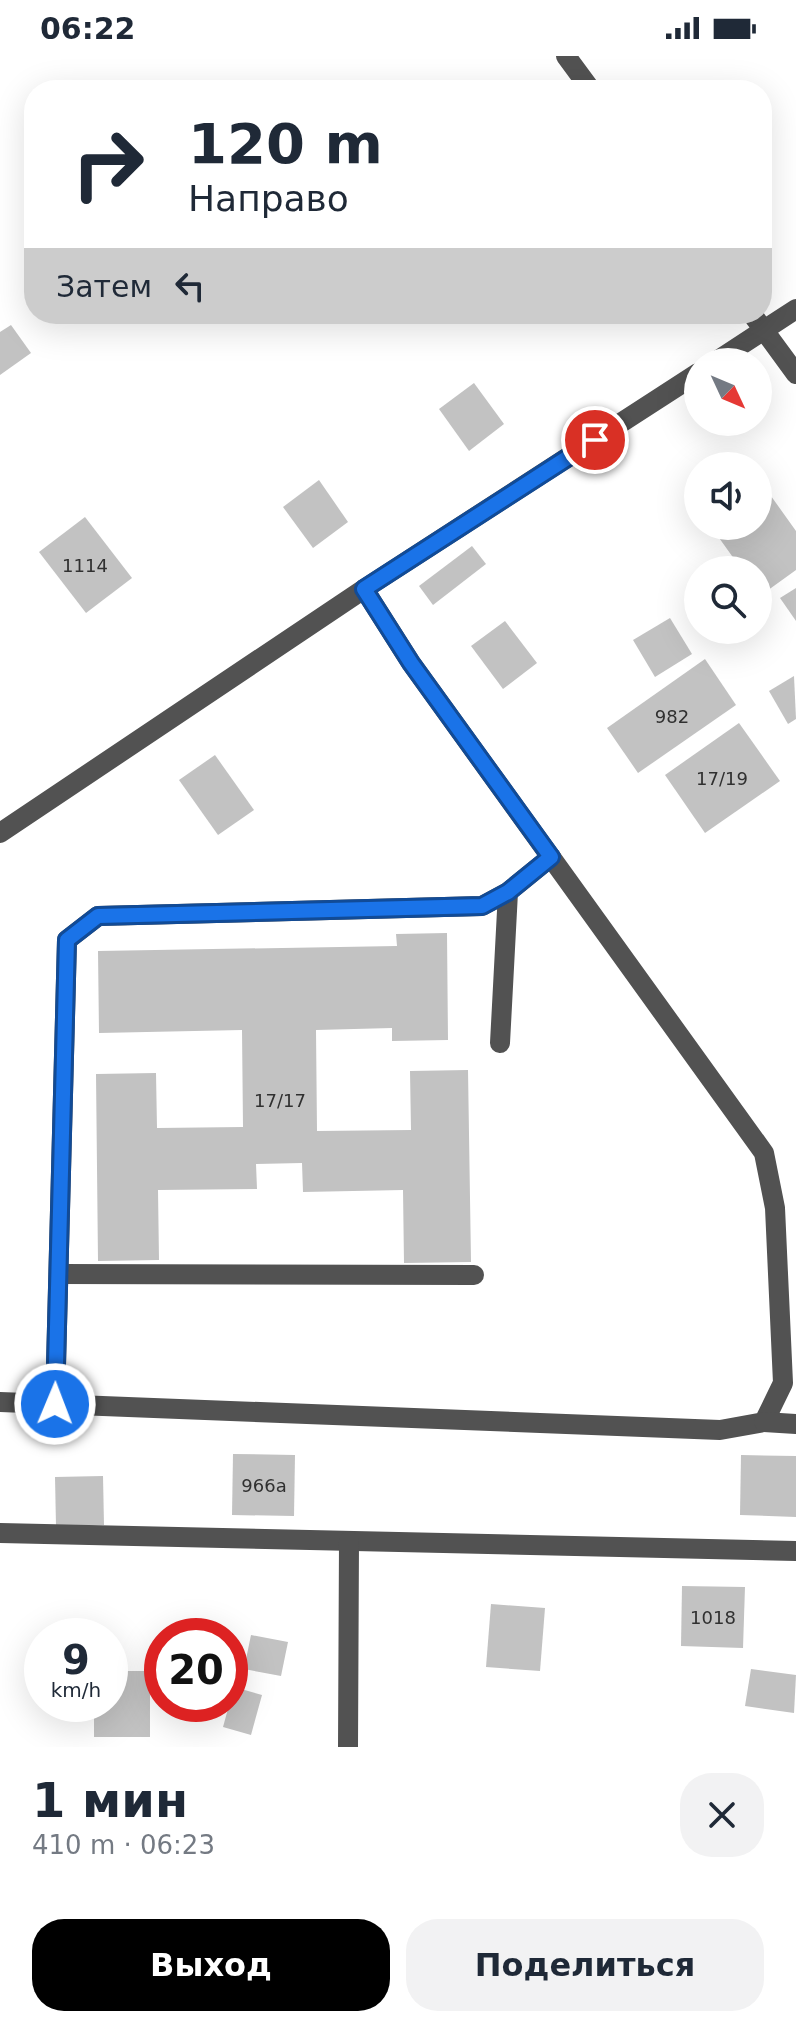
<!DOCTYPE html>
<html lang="ru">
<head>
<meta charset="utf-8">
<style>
	:root { --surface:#fff; --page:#f2f2f3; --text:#1f2937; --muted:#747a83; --accent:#000 }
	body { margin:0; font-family:"DejaVu Sans",sans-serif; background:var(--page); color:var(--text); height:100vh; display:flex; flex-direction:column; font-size:30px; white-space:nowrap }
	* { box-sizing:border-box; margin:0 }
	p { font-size:26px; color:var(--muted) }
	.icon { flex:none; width:44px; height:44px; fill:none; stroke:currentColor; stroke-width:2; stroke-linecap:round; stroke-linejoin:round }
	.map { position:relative; height:1691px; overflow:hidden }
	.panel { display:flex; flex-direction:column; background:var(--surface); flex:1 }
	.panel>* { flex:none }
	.guide { position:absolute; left:24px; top:24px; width:748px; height:244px; border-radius:32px; box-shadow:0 8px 32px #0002; background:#fff; color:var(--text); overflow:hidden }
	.needle { width:52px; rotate:134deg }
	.buttons { position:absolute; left:684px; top:292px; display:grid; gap:16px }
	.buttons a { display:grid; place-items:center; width:88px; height:88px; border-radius:50%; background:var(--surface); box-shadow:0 8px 32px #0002; font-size:40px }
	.speed { position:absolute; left:24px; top:1562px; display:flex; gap:16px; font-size:40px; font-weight:700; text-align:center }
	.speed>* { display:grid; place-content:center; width:104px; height:104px; border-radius:50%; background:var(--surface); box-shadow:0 8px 32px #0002; line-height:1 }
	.speed small { font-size:20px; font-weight:400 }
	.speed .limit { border:12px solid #d22; background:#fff; color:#111 }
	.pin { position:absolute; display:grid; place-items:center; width:68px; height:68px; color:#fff; margin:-34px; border:4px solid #fff; border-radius:50%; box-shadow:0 2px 8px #0007 }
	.me { position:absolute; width:88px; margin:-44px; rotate:1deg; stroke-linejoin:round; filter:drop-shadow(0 0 6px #0008) }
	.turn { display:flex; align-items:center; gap:28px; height:168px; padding:0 32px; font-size:36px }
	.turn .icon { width:104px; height:104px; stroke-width:2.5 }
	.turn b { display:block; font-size:56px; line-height:68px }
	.then { display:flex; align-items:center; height:76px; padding:0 32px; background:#0003; gap:16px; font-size:30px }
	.round { display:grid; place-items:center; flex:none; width:84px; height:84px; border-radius:32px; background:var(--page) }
	.summary { display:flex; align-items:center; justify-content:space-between; height:136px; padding:0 32px }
	h1 { font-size:48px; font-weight:700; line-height:60px }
	.primary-button { display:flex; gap:16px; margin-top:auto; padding:16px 32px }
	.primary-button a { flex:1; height:92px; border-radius:32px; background:var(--accent); color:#fff; font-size:32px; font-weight:700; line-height:92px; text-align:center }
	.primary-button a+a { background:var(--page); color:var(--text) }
	.status { display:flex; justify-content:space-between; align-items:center; height:56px; padding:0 40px; background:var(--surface); direction:ltr }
	.status svg { height:22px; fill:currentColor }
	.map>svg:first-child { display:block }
	.building { fill:#c2c2c2 }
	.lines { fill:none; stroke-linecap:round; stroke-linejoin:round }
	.minor { stroke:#525252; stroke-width:20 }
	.route-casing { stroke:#114b97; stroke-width:20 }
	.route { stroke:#1a73e8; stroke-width:14 }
	.labels { text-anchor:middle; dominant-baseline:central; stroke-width:8; stroke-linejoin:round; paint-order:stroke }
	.number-label { font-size:18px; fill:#303030 }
</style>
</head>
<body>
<div class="status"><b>06:22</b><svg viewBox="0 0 49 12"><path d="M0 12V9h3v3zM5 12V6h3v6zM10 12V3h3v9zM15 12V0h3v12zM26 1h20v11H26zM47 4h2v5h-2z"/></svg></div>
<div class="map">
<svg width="796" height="1691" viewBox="0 0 796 1691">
	<rect width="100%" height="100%" fill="#fff"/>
	<g class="building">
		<path d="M11,269L31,297L0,319V276Z"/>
		<path d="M474,327L504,368L469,395L439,353Z"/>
		<path d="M319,424L348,466L313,492L283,451Z"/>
		<path d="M771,440L796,475V514L760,540L758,514H742L717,479L730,470H758V450Z"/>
		<path d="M85,461L132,522L86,557L39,496Z"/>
		<path d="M472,490L486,508L433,549L419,530Z"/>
		<path d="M796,532V565L780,542Z"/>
		<path d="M670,562L692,598L655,621L633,584Z"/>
		<path d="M505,565L537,607L503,633L471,590Z"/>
		<path d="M705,603L736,649L638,717L607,672Z"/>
		<path d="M794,620L796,663L788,668L769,635Z"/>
		<path d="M739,667L780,725L705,777L665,719Z"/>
		<path d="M215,699L254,754L218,779L179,724Z"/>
		<path d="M447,877L448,984L392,985V972L316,974L317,1075L411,1074L410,1015L468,1014L471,1206L404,1207L403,1134L303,1136L302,1107L256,1108L257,1133L158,1134L159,1204L98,1205L96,1018L156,1017L157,1072L243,1071L242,974L99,977L98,895L397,890L396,878Z"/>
		<path d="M233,1398L295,1399L294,1460L232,1459Z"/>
		<path d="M741,1399L796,1400V1461L740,1459Z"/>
		<path d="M103,1420L104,1469L56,1470L55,1421Z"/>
		<path d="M682,1530L745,1531L743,1592L681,1590Z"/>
		<path d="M491,1548L545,1552L540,1615L486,1611Z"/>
		<path d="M251,1579L288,1586L281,1620L244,1613Z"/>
		<path d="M751,1613L796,1619L794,1657L745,1650Z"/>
		<path d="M110,1615H150V1681H94V1648H110Z"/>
		<path d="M234,1631L262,1639L251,1679L223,1671Z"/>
	</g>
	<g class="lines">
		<g class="minor">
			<path d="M566,0L591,34"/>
			<path d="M752,258L796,318"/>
			<path d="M715,306L796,253"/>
			<path d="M0,777L364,533L698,317"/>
			<path d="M500,987L508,836"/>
			<path d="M59,1218L474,1219"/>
			<path d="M0,1346L720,1374L764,1366L783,1327L775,1152L764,1097L411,607L364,533"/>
			<path d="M55,1348L67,884L98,860L482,850L508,836L551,801"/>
			<path d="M764,1366L796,1368"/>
			<path d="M0,1477L796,1495"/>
			<path d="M348,1691L349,1485"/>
		</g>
	</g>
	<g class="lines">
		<g class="route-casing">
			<path id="route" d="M55,1348L67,884L98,860L482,850L508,836L551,801L411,607L364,533L595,384"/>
		</g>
		<use href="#route" class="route"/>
	</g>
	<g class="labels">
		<g class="number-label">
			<text x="85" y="509">1114</text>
			<text x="672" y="660">982</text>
			<text x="722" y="722">17/19</text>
			<text x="280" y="1044">17/17</text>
			<text x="264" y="1429">966а</text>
			<text x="713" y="1561">1018</text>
		</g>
	</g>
</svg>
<div class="buttons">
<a><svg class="needle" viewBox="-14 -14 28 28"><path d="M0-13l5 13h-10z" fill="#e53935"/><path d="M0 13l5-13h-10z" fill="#747a83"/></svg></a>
<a><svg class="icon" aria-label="sound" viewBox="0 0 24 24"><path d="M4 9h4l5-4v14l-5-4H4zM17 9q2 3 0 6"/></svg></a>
<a><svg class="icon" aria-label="search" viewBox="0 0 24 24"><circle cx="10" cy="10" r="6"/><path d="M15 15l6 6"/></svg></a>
</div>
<div class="speed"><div>9<small>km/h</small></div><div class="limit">20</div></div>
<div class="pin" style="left:595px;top:384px;background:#d93025"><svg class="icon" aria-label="arrive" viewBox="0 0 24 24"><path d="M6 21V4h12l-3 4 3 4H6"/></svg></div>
<svg class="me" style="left:55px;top:1348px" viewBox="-20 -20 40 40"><circle r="17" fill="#1a73e8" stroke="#fff" stroke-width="3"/><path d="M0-11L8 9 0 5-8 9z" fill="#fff"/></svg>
<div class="guide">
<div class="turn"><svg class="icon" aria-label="right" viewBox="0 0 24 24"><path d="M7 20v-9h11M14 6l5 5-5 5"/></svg><div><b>120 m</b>Направо</div></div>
<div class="then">Затем<svg class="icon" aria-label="left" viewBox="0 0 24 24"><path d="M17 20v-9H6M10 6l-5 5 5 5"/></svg></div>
</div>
</div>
<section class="panel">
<div class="summary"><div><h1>1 мин</h1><p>410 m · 06:23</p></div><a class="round"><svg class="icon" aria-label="close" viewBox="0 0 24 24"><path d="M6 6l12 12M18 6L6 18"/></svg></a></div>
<div class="primary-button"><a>Выход</a><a>Поделиться</a></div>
</section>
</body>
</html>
